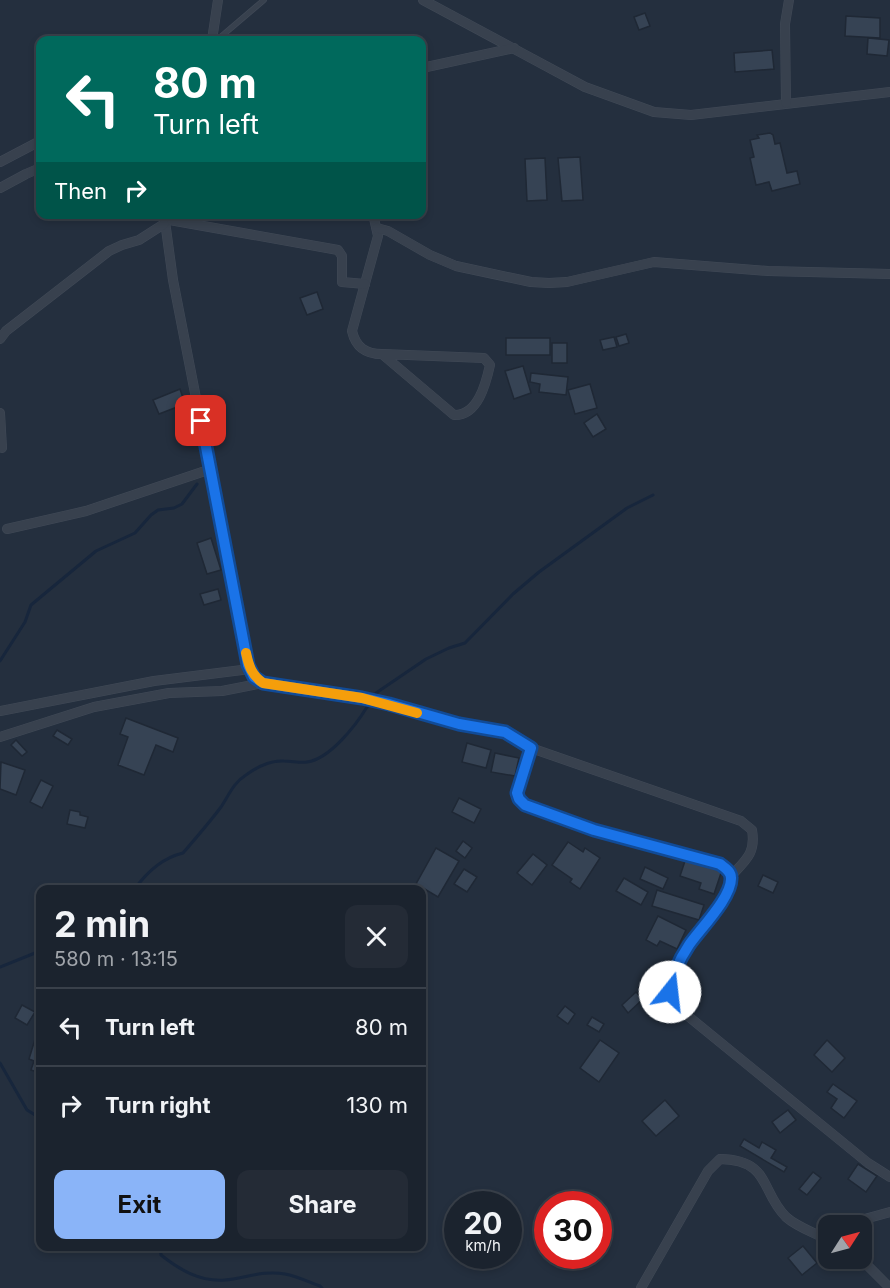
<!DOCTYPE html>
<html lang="en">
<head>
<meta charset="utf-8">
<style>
	:root { --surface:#1b232e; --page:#242b36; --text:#f1f3f6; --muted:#a0a4aa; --line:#39404a; --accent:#8ab4f8 }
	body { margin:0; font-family:Inter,sans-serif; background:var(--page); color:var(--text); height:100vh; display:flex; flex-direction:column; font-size:22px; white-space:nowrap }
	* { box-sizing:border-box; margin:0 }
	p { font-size:20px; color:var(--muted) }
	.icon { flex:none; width:33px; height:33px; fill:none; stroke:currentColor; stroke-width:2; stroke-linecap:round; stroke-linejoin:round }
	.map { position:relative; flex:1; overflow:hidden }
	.details { position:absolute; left:36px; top:885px; width:390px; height:366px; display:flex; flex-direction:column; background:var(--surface); border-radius:12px; box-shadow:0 3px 9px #0003,0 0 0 2px var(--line) }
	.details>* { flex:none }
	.guide { position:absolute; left:36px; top:36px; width:390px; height:183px; border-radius:12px; box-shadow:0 3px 9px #0003,0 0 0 2px var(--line); background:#00695c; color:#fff; overflow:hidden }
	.needle { width:39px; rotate:54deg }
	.buttons { position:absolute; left:818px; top:1215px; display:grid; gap:12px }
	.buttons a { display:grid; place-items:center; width:54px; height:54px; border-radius:12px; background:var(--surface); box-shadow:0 3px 9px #0003,0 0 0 2px var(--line); font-size:30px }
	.speed { position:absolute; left:444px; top:1191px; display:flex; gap:12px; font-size:30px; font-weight:700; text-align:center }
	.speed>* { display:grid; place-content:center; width:78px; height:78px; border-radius:50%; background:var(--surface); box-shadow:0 3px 9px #0003,0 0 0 2px var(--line); line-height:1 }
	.speed small { font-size:15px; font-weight:400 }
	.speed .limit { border:9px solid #d22; background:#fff; color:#111 }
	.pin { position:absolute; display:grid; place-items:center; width:51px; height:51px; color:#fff; margin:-26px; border-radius:12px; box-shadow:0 3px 9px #0006 }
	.me { position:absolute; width:66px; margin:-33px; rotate:16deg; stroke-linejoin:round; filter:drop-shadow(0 0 4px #0008) }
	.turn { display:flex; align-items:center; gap:21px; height:126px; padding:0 18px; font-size:27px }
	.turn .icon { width:78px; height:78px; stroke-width:2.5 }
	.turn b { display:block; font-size:42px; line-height:51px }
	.then { display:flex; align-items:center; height:57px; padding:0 18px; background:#0003; gap:12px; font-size:22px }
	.round { display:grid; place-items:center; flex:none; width:63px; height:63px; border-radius:12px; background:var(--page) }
	.head { display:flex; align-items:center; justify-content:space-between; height:102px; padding:0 18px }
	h1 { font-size:36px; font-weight:700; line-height:45px }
	.button { display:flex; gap:12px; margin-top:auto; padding:12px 18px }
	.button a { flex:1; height:69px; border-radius:12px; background:var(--accent); color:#111; font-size:24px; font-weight:700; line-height:69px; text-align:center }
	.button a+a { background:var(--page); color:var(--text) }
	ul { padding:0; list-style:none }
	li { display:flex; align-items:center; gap:18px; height:78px; padding:0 18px; border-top:2px solid var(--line) }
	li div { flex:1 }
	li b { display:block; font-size:22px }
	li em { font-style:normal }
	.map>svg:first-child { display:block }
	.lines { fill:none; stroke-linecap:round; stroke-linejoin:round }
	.stream { stroke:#17263c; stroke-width:3 }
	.building { fill:#364354; stroke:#1f2835; stroke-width:1.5 }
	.lane-casing { stroke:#414a57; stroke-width:6 }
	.street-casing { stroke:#414a57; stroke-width:10 }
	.lane { stroke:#38414e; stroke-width:4.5 }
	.street { stroke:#38414e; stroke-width:9 }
	.route-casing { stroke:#114b97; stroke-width:15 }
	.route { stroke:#1a73e8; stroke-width:10 }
	.slow { stroke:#f59e0b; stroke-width:10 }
</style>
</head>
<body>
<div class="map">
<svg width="890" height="1288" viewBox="0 0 890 1288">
	<rect width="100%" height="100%" fill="#242f3e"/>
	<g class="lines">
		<g class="stream">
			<path d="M0,661L25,622L31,605L96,551L135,533L151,515L158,510L174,508L182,504L197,484"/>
			<path d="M376,693L426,659L449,648L465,643L513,594L539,572L627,508L653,495"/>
			<path d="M134,890C146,873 162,858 183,853C196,838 209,823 221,807C229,795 233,783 246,775C257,767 270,760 284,761C292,761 300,763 307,762C330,759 356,725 367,707"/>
			<path d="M0,967L40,951"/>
			<path d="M0,1063L27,1110L40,1118"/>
			<path d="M160,1246L161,1255C180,1270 200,1282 225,1280C245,1278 264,1270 285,1274C296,1276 309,1282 320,1286L322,1288"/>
		</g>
	</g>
	<g class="building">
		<path d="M645,13L650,26L639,30L634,17Z"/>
		<path d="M846,16L880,18V38L845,36Z"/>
		<path d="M868,38L889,40L887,56L867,54Z"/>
		<path d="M772,50L774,69L735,72L734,53Z"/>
		<path d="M770,133L773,135L775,144L780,143L787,173L797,171L800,184L772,191L769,182L756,185L750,158L754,157L750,140L759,138L757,135Z"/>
		<path d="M580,157L583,200L562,201L558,158Z"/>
		<path d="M545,158L547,200L527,201L525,159Z"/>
		<path d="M317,292L323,309L307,315L300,298Z"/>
		<path d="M626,334L629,343L619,346L616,337Z"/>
		<path d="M614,337L617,347L603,350L600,340Z"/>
		<rect x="506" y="338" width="44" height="17"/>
		<rect x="552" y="343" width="15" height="20"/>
		<path d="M523,366L531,393L514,399L505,371Z"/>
		<path d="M531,373L568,377L566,395L539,392L540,384L530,382Z"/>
		<path d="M590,384L597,408L575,414L568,390Z"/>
		<path d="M180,389L185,404L159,414L153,400Z"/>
		<path d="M597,414L606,429L593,437L584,423Z"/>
		<path d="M211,538L221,570L207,574L197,543Z"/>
		<path d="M218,589L221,600L204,605L200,594Z"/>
		<path d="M126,718L178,738L173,752L156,745L144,775L118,765L128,737L120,734Z"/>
		<path d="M57,730L72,739L68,745L53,736Z"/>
		<path d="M16,740L27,752L22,756L11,745Z"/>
		<path d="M467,743L491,750L486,768L462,762Z"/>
		<path d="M495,753L519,758L515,776L491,772Z"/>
		<path d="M1,762L25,770L16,795L0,789Z"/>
		<path d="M41,780L53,786L42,808L30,802Z"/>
		<path d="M459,798L481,809L474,823L452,812Z"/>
		<path d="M70,810L80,812V815L88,817L85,828L67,824Z"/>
		<path d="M463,841L472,848L465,858L456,851Z"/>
		<path d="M568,842L583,852L585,848L600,858L580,889L570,882L572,879L552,865Z"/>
		<path d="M436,848L459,861L438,897L416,884Z"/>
		<path d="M533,854L547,865L532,885L517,873Z"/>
		<path d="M687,855L723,867L714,894L699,889L701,883L680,876Z"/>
		<path d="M645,867L668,878L663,889L640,879Z"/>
		<path d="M464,869L477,877L467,892L454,884Z"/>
		<path d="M763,875L778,882L773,893L758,886Z"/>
		<path d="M624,878L648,892L641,905L616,891Z"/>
		<path d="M657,890L704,905L699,920L652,906Z"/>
		<path d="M658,916L686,930L677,949L660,941L657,946L646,940Z"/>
		<path d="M636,992L643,999L628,1013L622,1005Z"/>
		<path d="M22,1005L35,1012L27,1025L15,1018Z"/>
		<path d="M565,1006L575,1014L568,1024L557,1016Z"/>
		<path d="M592,1017L604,1024L599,1032L587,1025Z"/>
		<path d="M36,1036L40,1037V1073L31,1070L34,1061L29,1059Z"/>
		<path d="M600,1040L619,1053L599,1082L580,1068Z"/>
		<path d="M827,1040L845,1058L832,1072L814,1055Z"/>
		<path d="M833,1084L857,1101L844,1118L831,1108L837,1099L827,1092Z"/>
		<path d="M665,1100L679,1116L656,1136L642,1121Z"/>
		<path d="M788,1110L796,1120L780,1133L772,1122Z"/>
		<path d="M744,1139L759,1148L762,1142L776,1150L771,1158L787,1167L784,1172L740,1146Z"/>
		<path d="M858,1164L877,1176L866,1192L848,1179Z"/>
		<path d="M813,1172L821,1178L807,1195L799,1189Z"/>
		<path d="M803,1246L817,1263L802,1275L788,1258Z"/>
	</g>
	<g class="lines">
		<g class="lane-casing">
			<path id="lane" d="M217,40L264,0"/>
		</g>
		<g class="street-casing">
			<g id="street">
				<path d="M423,0L585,87L654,112L691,115L890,92"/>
				<path d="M212,40L218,0"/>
				<path d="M422,68L514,48"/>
				<path d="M786,103L785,24L789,0"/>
				<path d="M0,162L40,141"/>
				<path d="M0,188L26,174L40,168"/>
				<path d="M164,214L173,280L248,665L254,677L263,683L362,697L389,704L459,724L505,732L531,748L517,793L519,799L525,805L594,830L720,864C725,868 731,871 731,878C732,909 664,957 670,992C671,999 678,1006 683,1012L868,1163L890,1177"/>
				<path d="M373,214L378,236L352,331C356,348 366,354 382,354L484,358L490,365C486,383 478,416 454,415L382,354"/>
				<path d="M164,219L338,250L342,256V282L365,284"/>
				<path d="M377,228L388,231L430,255L456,266L531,282L549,283L567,282L654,262L768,271L890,274"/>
				<path d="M0,339L6,331L109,251L122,245L139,240L164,224"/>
				<path d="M0,413L2,448"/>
				<path d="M7,529L86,511L211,469"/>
				<path d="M0,711L154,681L250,669"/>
				<path d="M0,737L94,707L169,693L222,691L263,683"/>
				<path d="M531,748L741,821L752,830C756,853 746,860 731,876"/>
				<path d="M857,1226L861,1220L890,1212"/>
				<path d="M860,1258L890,1288"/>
				<path d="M641,1288L708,1171L720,1159C771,1160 760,1191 786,1217C797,1227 815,1233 828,1240"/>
			</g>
		</g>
		<use href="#lane" class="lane"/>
		<use href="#street" class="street"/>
	</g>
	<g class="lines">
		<g class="route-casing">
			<path id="route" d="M201,421L248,665L254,677L263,683L362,698L389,704L459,724L505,732L531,748L517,793L519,799L525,805L594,830L720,864C725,868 731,871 731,878C732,897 700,929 689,945C679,960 672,975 670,992"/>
		</g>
		<use href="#route" class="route"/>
		<path class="slow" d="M246,653C249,667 252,675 263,683L362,698L417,713"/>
	</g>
</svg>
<div class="buttons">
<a><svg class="needle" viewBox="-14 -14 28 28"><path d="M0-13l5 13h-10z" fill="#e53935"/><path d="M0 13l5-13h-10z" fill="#a0a4aa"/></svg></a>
</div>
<div class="speed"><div>20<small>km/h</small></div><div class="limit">30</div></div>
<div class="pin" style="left:201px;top:421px;background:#d93025"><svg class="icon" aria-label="arrive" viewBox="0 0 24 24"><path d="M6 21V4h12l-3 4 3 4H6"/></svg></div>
<svg class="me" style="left:670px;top:992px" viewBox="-20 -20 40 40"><circle r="19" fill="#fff"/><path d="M0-13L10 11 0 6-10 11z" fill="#1a73e8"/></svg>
<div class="guide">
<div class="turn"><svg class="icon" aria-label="left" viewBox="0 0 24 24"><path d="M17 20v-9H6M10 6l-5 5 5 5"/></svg><div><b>80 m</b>Turn left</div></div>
<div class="then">Then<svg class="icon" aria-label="right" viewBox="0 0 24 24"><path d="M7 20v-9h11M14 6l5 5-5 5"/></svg></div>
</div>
<section class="details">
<div class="head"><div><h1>2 min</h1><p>580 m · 13:15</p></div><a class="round"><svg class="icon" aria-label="close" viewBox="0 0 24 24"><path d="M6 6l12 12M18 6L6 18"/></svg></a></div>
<ul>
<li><svg class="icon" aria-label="left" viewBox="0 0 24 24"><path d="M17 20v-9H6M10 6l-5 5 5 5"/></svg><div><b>Turn left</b></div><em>80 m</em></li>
<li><svg class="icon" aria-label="right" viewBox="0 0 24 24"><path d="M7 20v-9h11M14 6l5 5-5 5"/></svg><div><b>Turn right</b></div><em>130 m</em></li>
</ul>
<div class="button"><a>Exit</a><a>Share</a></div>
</section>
</div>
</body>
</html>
